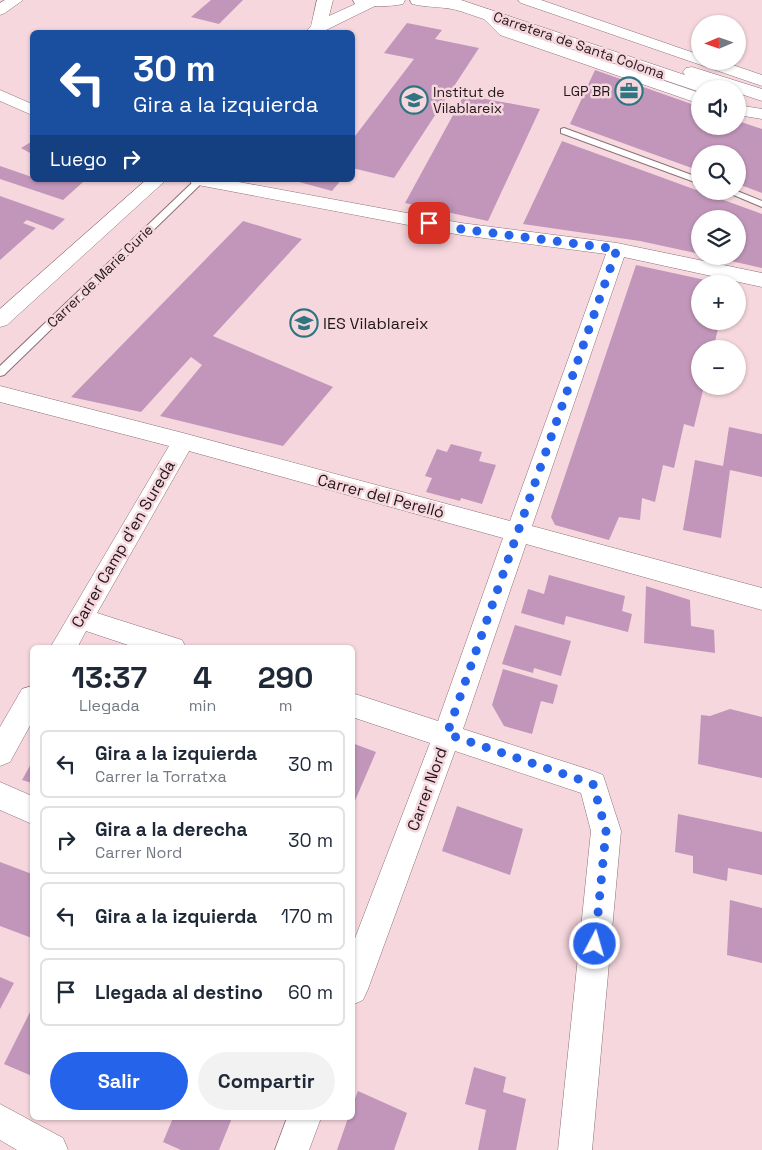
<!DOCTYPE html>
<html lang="es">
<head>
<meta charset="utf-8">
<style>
	:root { --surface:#fff; --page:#f2f2f3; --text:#1f2937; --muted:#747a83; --line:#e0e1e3; --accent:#2563eb }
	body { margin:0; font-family:"Space Grotesk",sans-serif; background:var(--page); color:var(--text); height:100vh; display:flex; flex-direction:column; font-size:19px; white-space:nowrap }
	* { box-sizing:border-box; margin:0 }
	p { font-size:16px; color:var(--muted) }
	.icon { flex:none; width:28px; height:28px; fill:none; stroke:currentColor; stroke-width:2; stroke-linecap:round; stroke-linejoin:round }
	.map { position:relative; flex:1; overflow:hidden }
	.sheet { position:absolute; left:30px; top:645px; width:325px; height:475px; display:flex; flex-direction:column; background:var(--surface); border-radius:8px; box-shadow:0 1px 4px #0004 }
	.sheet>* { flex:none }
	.guide { position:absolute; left:30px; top:30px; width:325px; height:152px; border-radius:8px; box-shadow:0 1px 4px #0004; background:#1a4fa0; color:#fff; overflow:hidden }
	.needle { width:32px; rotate:268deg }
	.controls { position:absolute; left:691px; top:15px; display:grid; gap:10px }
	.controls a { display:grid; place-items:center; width:55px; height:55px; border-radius:50%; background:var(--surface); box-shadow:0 1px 4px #0004; font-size:25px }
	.pin { position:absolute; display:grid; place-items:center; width:42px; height:42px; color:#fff; margin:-21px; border-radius:10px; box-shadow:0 2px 8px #0006 }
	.me { position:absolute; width:55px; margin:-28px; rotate:6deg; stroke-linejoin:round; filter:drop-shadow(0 0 4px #0008) }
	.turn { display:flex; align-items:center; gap:18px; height:105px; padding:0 20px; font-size:22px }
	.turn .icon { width:65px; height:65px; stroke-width:2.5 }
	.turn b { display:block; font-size:35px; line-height:42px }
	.then { display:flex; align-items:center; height:48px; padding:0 20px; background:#0003; gap:10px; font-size:19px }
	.eta { display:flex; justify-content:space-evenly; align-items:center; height:85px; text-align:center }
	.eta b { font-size:30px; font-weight:600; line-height:35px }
	.button { display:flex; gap:10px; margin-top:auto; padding:10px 20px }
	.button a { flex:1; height:58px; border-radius:30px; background:var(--accent); color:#fff; font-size:20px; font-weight:600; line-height:58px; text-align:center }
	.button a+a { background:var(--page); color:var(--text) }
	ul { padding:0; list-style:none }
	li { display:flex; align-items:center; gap:15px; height:68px; margin:0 10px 8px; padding:0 10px; border:2px solid var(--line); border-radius:8px }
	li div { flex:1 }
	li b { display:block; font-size:19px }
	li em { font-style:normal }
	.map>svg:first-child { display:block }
	.building { fill:#c196ba }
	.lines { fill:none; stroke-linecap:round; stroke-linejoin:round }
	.service-casing { stroke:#8c7077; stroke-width:2 }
	.minor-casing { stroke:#8c7077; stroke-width:1 }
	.primary-casing { stroke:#8c7077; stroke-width:1 }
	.service { fill:#fff; fill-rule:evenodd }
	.minor { fill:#fff; fill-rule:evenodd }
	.primary { fill:#fff; fill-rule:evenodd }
	.route { stroke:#2563eb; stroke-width:9; stroke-dasharray:0 16.2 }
	.labels { text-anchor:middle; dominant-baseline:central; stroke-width:5; stroke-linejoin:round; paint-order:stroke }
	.far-street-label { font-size:14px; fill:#211619; stroke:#f6d7de }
	.far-poi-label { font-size:14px; fill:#211619; stroke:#f6d7de; text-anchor:end }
	.poi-label { font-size:16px; fill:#211619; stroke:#f6d7de; text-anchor:start }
	.street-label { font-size:16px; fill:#211619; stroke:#f6d7de }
</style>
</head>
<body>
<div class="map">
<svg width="762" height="1150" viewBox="0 0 762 1150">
	<rect width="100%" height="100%" fill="#f6d7de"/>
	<g class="building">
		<path d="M211,0H243L219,24L191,17Z"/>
		<path d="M407,23L442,30L435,39L479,48L394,178L352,168V140L414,59L384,53Z"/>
		<path d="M595,70L700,107V126H738V121L762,129V193L738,184V154H700V171L570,124Z"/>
		<path d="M464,95L540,109L488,221L405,203Z"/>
		<path d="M562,141L762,214V268L713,257L738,256V219H700V254L640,241L523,224Z"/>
		<path d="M31,142L32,154L21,148Z"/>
		<path d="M0,166L32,177V180H77L83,182L63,200L0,179Z"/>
		<path d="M292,180H341L332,191Z"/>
		<path d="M0,196L65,219L53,230L27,220L23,223L36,228L0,260Z"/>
		<path d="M243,221L302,239L213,336L333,387L283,446L160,416L202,365L191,357L141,412L71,397Z"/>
		<path d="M636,265L719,283L700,284V321H720L713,349H700V386H704L694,427L684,424L674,468L663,465L655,502L642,498L640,520L619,517L609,540L555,525L551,517Z"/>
		<path d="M729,427L762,434V477L730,470L721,538L683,530L695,460L723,466Z"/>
		<path d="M451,444L482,452L479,461L496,465L482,504L461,498L460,501L426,492L432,478L425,476L437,449L447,452Z"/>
		<path d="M549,575L625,596L622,611L632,614L628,632L566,616L564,625L521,613L528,589L544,594Z"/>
		<path d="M646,586L690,600L691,626L714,630L715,653L644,643Z"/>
		<path d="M515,625L571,641L561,676L534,668L533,673L502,664Z"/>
		<path d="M503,669L558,685L553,704L541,701L532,734L504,726L492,705Z"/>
		<path d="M730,709L762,717V778L698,764L701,715L710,716Z"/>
		<path d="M352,743L376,752L354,803L352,802Z"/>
		<path d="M32,762V783L22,780Z"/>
		<path d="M457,806L523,829L510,875L442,851Z"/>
		<path d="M678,814L762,832V875L728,868L727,881L693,873V856L675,852Z"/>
		<path d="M0,862L32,874V938L0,926Z"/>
		<path d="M730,900L762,908V963L727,955Z"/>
		<path d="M0,977L14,983L0,1009Z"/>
		<path d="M32,1008V1076L4,1064Z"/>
		<path d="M474,1067L506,1077L503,1092L526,1099L516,1150H478L486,1110L465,1104Z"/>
		<path d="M358,1091L407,1113L394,1150H337L348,1118H352V1106Z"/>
		<path d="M173,1118H232L219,1150H181L163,1142Z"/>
	</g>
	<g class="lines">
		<g class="service-casing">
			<g id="service">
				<path d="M564,128L700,178V184L561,133V129Z"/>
				<path d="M195,180H205L4,375L0,376V366Z"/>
				<path d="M724,191H737L762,201V207Z"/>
			</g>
		</g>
		<g class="minor-casing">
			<g id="minor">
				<path d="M5,0H23L5,13L0,15V3Z"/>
				<path d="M317,0H333L329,16L364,0L382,1L379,4L322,32H306L311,26Z"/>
				<path d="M518,0H541L700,55V61H721L762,75V86L521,3Z"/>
				<path d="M487,9L492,11L512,29L700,93V104L500,35L479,14L482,11Z"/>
				<path d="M0,90L32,104V115L0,101Z"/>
				<path d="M738,105L762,109V119L738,115Z"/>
				<path d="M146,180H166L7,325L0,327V309Z"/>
				<path d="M189,180H228L461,223L617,243L762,273V287L624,257L532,526L762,588V610L526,544L463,729L593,771L603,775L621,831L592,1150H558L591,831L581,793L455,751L368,989L363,1000L352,1005V946L430,743L352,717V693L438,721L503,538L189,451L97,613L182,640L186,648H137L86,631L77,648H50L169,446L0,402V386L183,433L510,521L606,254L461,235L198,185L192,184Z"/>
				<path d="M32,686V722L10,762L0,766V727L22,689Z"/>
				<path d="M0,782L32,796V824L0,810Z"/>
				<path d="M0,1104L63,1138L68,1150H17L0,1140Z"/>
				<path d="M287,1118H321L309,1150H275Z"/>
			</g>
		</g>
		<g class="primary-casing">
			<g id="primary">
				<path d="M353,0H405L403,4C389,7 369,7 355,4Z"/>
				<path d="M410,0H461L685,75L683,72L686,68L692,67L762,89V101L738,93V89H725L716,86L718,89H700V92L460,11C444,6 428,8 412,4Z"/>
			</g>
		</g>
		<use href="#service" class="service"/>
		<use href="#minor" class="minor"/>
		<use href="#primary" class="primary"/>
	</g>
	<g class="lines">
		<path class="route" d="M429,223L461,229L617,249L447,734L593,784L606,831L595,944"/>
	</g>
	<defs>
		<g id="office-ring" transform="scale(1.4375)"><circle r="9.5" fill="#f6d7de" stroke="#2e7580" stroke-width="1.5"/><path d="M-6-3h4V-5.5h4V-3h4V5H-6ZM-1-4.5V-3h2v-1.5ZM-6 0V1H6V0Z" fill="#2e7580"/></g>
		<g id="school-ring" transform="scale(1.4375)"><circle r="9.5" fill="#f6d7de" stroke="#2e7580" stroke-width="1.5"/><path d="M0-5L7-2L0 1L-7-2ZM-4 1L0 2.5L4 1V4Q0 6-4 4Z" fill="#2e7580"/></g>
	</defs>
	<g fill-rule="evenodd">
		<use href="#office-ring" x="629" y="91"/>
		<use href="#school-ring" x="414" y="100"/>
		<use href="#school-ring" x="304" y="323"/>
	</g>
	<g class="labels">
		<g class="far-street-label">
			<text transform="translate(579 45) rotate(19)">Carretera de Santa Coloma</text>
			<text transform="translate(100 276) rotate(-44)">Carrer de Marie Curie</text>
		</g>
		<g class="far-poi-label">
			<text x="610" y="91">LGP BR</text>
			<text x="433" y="92" text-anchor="start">Institut de<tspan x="433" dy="16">Vilablareix</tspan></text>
		</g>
		<g class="poi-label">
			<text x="323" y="323">IES Vilablareix</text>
		</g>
		<g class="street-label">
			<text transform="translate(381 496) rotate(15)">Carrer del Perelló</text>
			<text transform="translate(123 544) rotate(-60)">Carrer Camp d'en Sureda</text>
			<text transform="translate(427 789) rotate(-70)">Carrer Nord</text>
		</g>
	</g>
</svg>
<div class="controls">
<a><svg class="needle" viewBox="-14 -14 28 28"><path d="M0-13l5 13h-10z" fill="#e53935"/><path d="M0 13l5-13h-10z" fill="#747a83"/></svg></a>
<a><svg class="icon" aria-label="sound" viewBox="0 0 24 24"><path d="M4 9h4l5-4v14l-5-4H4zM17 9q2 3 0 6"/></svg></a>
<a><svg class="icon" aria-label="search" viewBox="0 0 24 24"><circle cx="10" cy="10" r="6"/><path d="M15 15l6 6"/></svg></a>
<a><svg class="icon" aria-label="layers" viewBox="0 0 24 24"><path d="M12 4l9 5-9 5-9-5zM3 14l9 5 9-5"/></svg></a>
<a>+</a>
<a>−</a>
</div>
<div class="pin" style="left:429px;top:223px;background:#d93025"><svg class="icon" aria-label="arrive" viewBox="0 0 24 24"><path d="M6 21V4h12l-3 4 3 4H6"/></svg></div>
<svg class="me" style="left:595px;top:944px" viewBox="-20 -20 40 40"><circle r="17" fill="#2563eb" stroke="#fff" stroke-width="3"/><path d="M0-11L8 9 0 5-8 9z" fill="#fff"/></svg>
<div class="guide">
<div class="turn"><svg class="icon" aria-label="left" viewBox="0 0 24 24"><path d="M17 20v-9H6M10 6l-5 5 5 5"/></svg><div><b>30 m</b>Gira a la izquierda</div></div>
<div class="then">Luego<svg class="icon" aria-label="right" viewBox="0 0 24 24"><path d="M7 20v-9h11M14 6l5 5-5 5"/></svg></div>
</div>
<section class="sheet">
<div class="eta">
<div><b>13:37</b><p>Llegada</p></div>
<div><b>4</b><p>min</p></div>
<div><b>290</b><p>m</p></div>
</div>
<ul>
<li><svg class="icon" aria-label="left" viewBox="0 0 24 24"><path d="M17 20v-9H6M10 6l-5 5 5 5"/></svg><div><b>Gira a la izquierda</b><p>Carrer la Torratxa</p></div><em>30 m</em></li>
<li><svg class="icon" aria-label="right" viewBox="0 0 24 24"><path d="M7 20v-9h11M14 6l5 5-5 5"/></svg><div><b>Gira a la derecha</b><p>Carrer Nord</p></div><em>30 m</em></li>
<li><svg class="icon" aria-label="left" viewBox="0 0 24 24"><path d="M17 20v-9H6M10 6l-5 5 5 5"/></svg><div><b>Gira a la izquierda</b></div><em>170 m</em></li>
<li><svg class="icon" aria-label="arrive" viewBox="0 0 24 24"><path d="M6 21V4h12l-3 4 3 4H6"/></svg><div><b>Llegada al destino</b></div><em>60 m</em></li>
</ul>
<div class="button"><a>Salir</a><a>Compartir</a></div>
</section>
</div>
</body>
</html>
